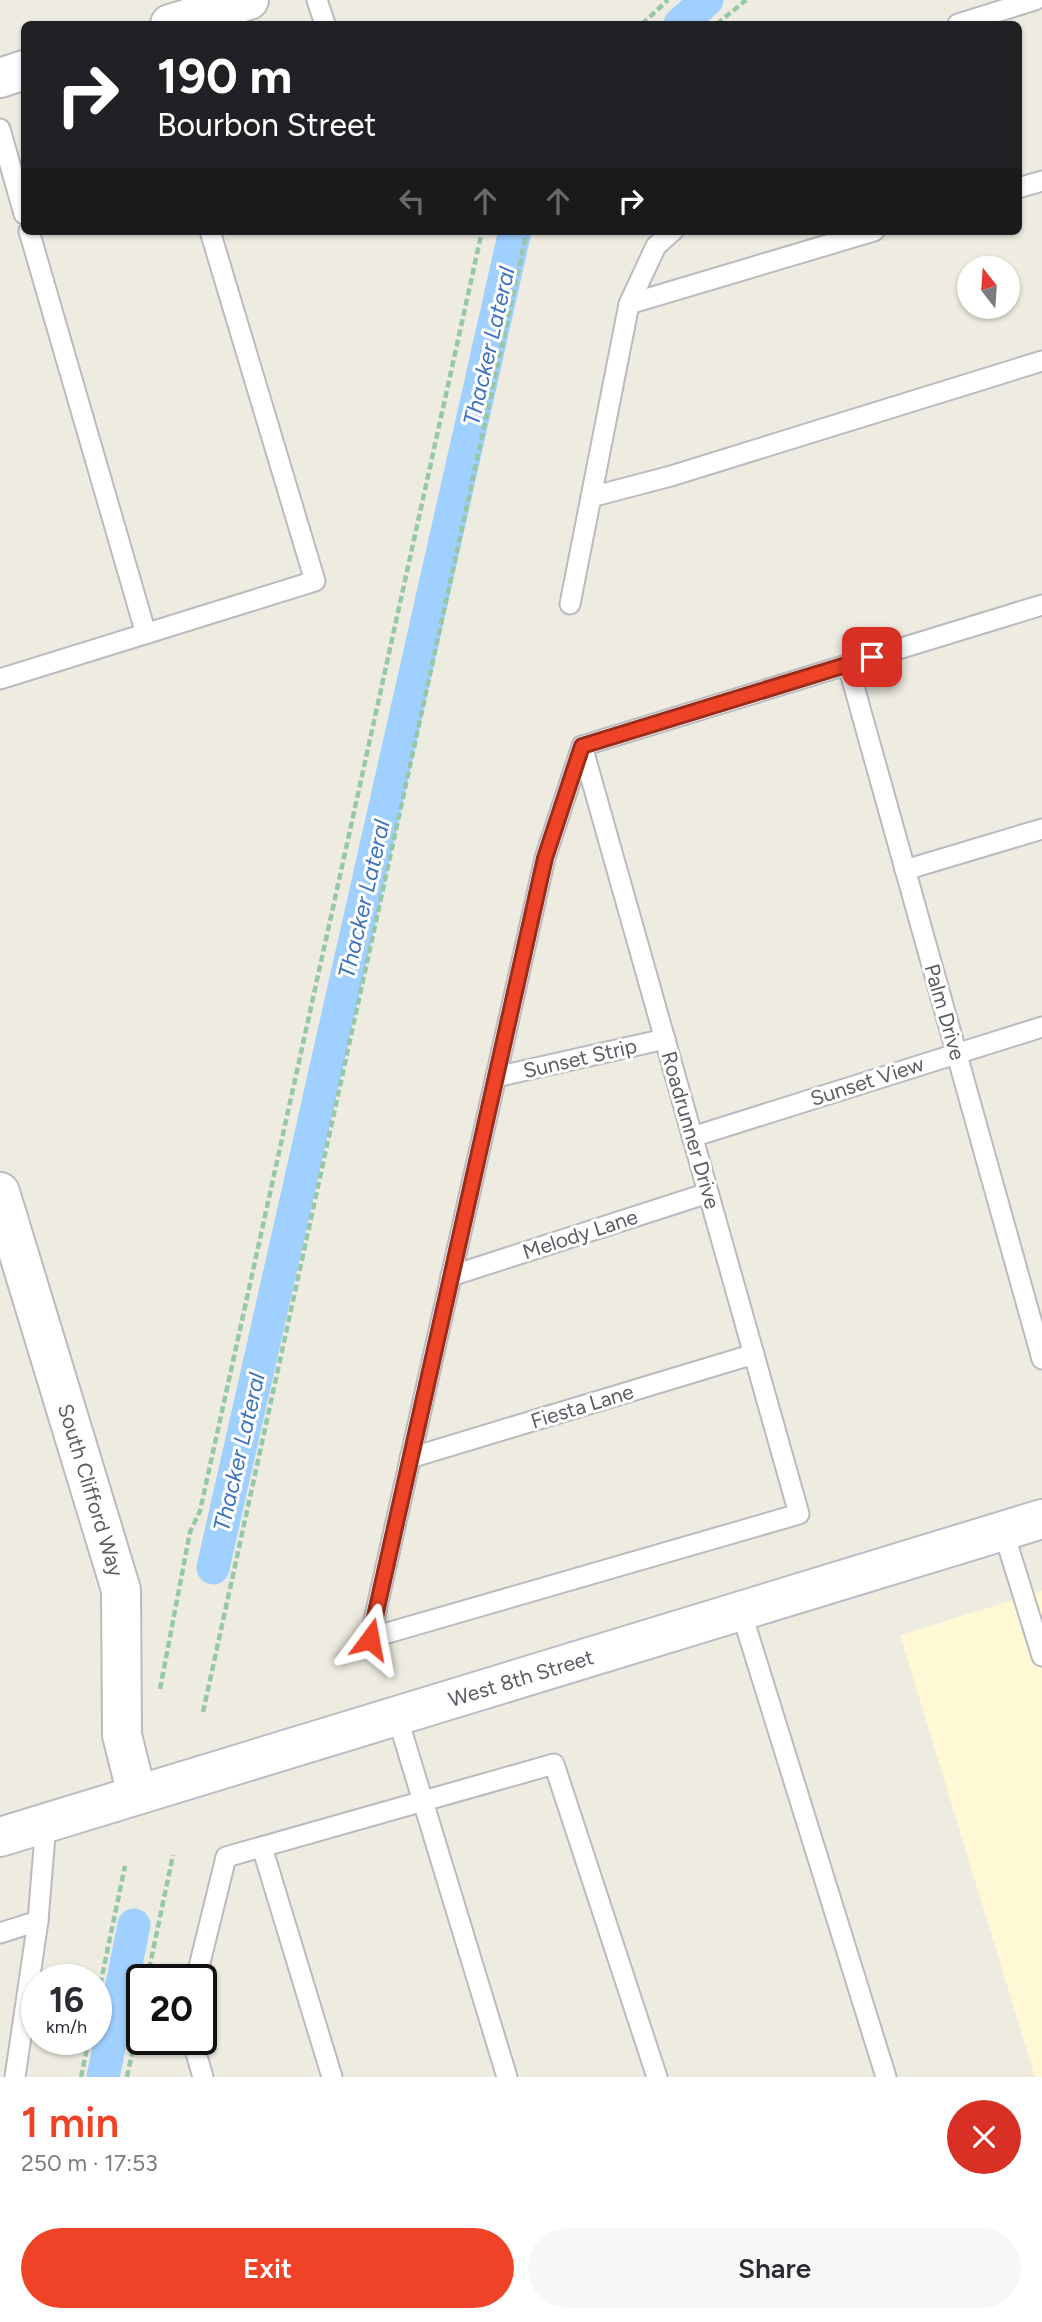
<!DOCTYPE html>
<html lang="en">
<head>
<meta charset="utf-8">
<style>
	:root { --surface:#fff; --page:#f7f7f7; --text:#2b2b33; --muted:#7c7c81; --accent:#ee4327 }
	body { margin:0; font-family:Figtree,sans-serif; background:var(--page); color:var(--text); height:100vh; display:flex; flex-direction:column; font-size:26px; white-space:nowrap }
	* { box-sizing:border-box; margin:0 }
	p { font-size:23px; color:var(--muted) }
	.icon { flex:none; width:38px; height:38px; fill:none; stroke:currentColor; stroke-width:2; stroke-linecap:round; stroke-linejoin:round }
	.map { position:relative; height:2077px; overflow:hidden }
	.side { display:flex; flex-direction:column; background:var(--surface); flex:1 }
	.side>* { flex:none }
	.guide { position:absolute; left:21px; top:21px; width:1001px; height:214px; border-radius:10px; box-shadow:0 2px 5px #0004; background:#202124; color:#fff; overflow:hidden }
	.needle { width:46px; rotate:343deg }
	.controls { position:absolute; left:957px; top:256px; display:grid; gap:14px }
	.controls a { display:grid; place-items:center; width:63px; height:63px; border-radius:50%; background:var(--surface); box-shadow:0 2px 5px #0004; font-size:35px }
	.speed { position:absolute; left:21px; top:1964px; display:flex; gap:14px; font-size:35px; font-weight:700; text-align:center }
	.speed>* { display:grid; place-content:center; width:91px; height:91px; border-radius:50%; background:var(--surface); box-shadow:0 2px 5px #0004; line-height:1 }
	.speed small { font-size:18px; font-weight:400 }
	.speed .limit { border:4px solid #111; border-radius:10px; background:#fff; color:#111 }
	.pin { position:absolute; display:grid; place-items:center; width:60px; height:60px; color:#fff; margin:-30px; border-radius:14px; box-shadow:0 4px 10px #0006 }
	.me { position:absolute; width:77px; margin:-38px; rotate:13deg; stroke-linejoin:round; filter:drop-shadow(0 0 5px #0008) }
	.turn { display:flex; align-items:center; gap:24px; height:147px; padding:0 21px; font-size:32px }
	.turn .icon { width:91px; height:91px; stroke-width:2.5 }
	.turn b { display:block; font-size:49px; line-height:60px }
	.lanes { display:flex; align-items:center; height:66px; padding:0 21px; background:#0003; justify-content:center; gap:35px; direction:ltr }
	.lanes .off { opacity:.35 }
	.round { display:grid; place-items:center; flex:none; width:74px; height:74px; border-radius:37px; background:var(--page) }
	.summary { display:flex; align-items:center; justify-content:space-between; height:119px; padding:0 21px }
	h1 { font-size:42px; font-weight:600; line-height:52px; color:var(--accent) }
	.action { display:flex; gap:14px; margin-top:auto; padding:14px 21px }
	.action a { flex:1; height:80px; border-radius:42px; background:var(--accent); color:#fff; font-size:28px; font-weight:600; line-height:80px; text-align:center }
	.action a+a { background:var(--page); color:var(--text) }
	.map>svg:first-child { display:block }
	.commercial { fill:#fff8d5 }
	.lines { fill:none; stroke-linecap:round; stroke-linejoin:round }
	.canal { stroke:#a0d0ff; stroke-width:33 }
	.service-casing { stroke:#b9bbc1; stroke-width:23 }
	.minor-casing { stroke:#b9bbc1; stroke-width:42 }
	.secondary-casing { stroke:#babdc4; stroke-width:42 }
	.path { stroke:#96c7a7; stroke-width:4.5; stroke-dasharray:7 3.5; stroke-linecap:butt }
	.service { stroke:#fff; stroke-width:19 }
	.minor { stroke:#fff; stroke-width:38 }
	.secondary { stroke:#fff; stroke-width:38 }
	.route-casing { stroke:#9b2c19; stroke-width:18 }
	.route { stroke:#ee4327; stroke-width:12 }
	.labels { text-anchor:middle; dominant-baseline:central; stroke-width:6; stroke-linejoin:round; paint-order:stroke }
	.street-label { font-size:21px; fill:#5a5d63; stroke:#fff }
	.water-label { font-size:23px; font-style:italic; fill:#3d73bd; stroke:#fff }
</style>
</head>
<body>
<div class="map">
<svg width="1042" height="2077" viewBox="0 0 1042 2077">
	<rect width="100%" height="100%" fill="#eeece1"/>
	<path class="commercial" d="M1042,1591V2077H1035L900,1635Z"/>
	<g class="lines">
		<g class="canal">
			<path d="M680,24L707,0"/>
			<path d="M213,1568L515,231"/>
			<path d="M103,2077L134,1925"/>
		</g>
		<g class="service-casing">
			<g id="service">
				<path d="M317,0L325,24"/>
				<path d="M958,24L1035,0"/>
				<path d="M0,129L24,214"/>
				<path d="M1018,188L1042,181"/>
				<path d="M29,231L146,634"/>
				<path d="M629,304L874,231"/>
				<path d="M591,497L671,476L1042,361"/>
				<path d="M570,604L629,304L656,246L673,231"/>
				<path d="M848,665L1042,1359"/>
				<path d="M0,679L315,581L210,231"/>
				<path d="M582,746L799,1514L370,1638L545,858Z"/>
				<path d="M582,746L1042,605"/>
				<path d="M905,870L1042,829"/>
				<path d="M496,1077L665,1039"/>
				<path d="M692,1137L1042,1027"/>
				<path d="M451,1276L708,1193"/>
				<path d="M410,1458L754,1354"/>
				<path d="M1003,1530L1042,1656"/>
				<path d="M741,1611L886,2077"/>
				<path d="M397,1716L507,2077"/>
				<path d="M262,1847L332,2077"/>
				<path d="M0,1933L38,1921"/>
				<path d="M196,1979L226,1857L554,1764L657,2077"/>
				<path d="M192,2039L203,2077"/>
				<path d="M15,2077L38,1921L46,1823"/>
			</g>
		</g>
		<g class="minor-casing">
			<g id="minor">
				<path d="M170,24L249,0"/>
				<path d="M0,78L24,70"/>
				<path d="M0,1192L121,1590L122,1735L137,1795"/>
			</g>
		</g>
		<g class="secondary-casing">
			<path id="secondary" d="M0,1837L1042,1519"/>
		</g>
		<g class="path">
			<path d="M642,24L668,0"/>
			<path d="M717,24L746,0"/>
			<path d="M160,1689L190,1532L200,1511L482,231"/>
			<path d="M203,1712L527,231"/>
			<path d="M147,1979L173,1855"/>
			<path d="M96,2005L125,1866"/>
			<path d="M81,2077L89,2039"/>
			<path d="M127,2077L142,2007"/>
		</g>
		<use href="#service" class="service"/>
		<use href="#minor" class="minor"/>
		<use href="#secondary" class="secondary"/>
	</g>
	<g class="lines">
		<g class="route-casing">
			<path id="route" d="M370,1639L545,858L582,746L872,657"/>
		</g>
		<use href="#route" class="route"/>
	</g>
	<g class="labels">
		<g class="street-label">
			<text transform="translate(945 1012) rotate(74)">Palm Drive</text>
			<text transform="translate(580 1058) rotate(-13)">Sunset Strip</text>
			<text transform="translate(867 1081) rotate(-18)">Sunset View</text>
			<text transform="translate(691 1130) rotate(74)">Roadrunner Drive</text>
			<text transform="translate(580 1234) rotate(-18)">Melody Lane</text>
			<text transform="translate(582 1406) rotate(-17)">Fiesta Lane</text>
			<text transform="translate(91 1490) rotate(73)">South Clifford Way</text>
			<text transform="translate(521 1678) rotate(-17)">West 8th Street</text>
		</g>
		<g class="water-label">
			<text transform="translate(489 346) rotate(-77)">Thacker Lateral</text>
			<text transform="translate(364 899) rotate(-77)">Thacker Lateral</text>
			<text transform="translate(239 1452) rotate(-77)">Thacker Lateral</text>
		</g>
	</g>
</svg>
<div class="controls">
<a><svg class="needle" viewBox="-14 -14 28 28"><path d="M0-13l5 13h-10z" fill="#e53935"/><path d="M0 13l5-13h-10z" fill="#7c7c81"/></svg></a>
</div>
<div class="speed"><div>16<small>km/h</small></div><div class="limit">20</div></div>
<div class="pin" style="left:872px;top:657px;background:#d93025"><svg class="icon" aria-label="arrive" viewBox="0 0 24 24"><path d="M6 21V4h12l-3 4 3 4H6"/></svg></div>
<svg class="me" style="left:370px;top:1639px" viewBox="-20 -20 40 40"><path d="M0-17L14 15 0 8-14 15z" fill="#ee4327" stroke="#fff" stroke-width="4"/></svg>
<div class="guide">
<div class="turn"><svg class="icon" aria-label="right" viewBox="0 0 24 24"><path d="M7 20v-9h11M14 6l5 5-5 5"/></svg><div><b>190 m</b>Bourbon Street</div></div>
<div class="lanes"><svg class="icon off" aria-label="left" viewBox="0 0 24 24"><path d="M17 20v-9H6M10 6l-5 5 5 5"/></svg><svg class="icon off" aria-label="ahead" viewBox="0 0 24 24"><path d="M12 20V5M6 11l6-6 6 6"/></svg><svg class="icon off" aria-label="ahead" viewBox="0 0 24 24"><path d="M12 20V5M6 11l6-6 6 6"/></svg><svg class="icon" aria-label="right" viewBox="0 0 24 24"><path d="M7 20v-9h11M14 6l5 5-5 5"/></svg></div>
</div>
</div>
<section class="side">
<div class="summary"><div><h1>1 min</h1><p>250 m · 17:53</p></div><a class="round" style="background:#d93025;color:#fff"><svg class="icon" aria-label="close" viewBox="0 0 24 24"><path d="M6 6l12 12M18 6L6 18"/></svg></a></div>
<div class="action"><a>Exit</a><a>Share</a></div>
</section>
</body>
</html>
